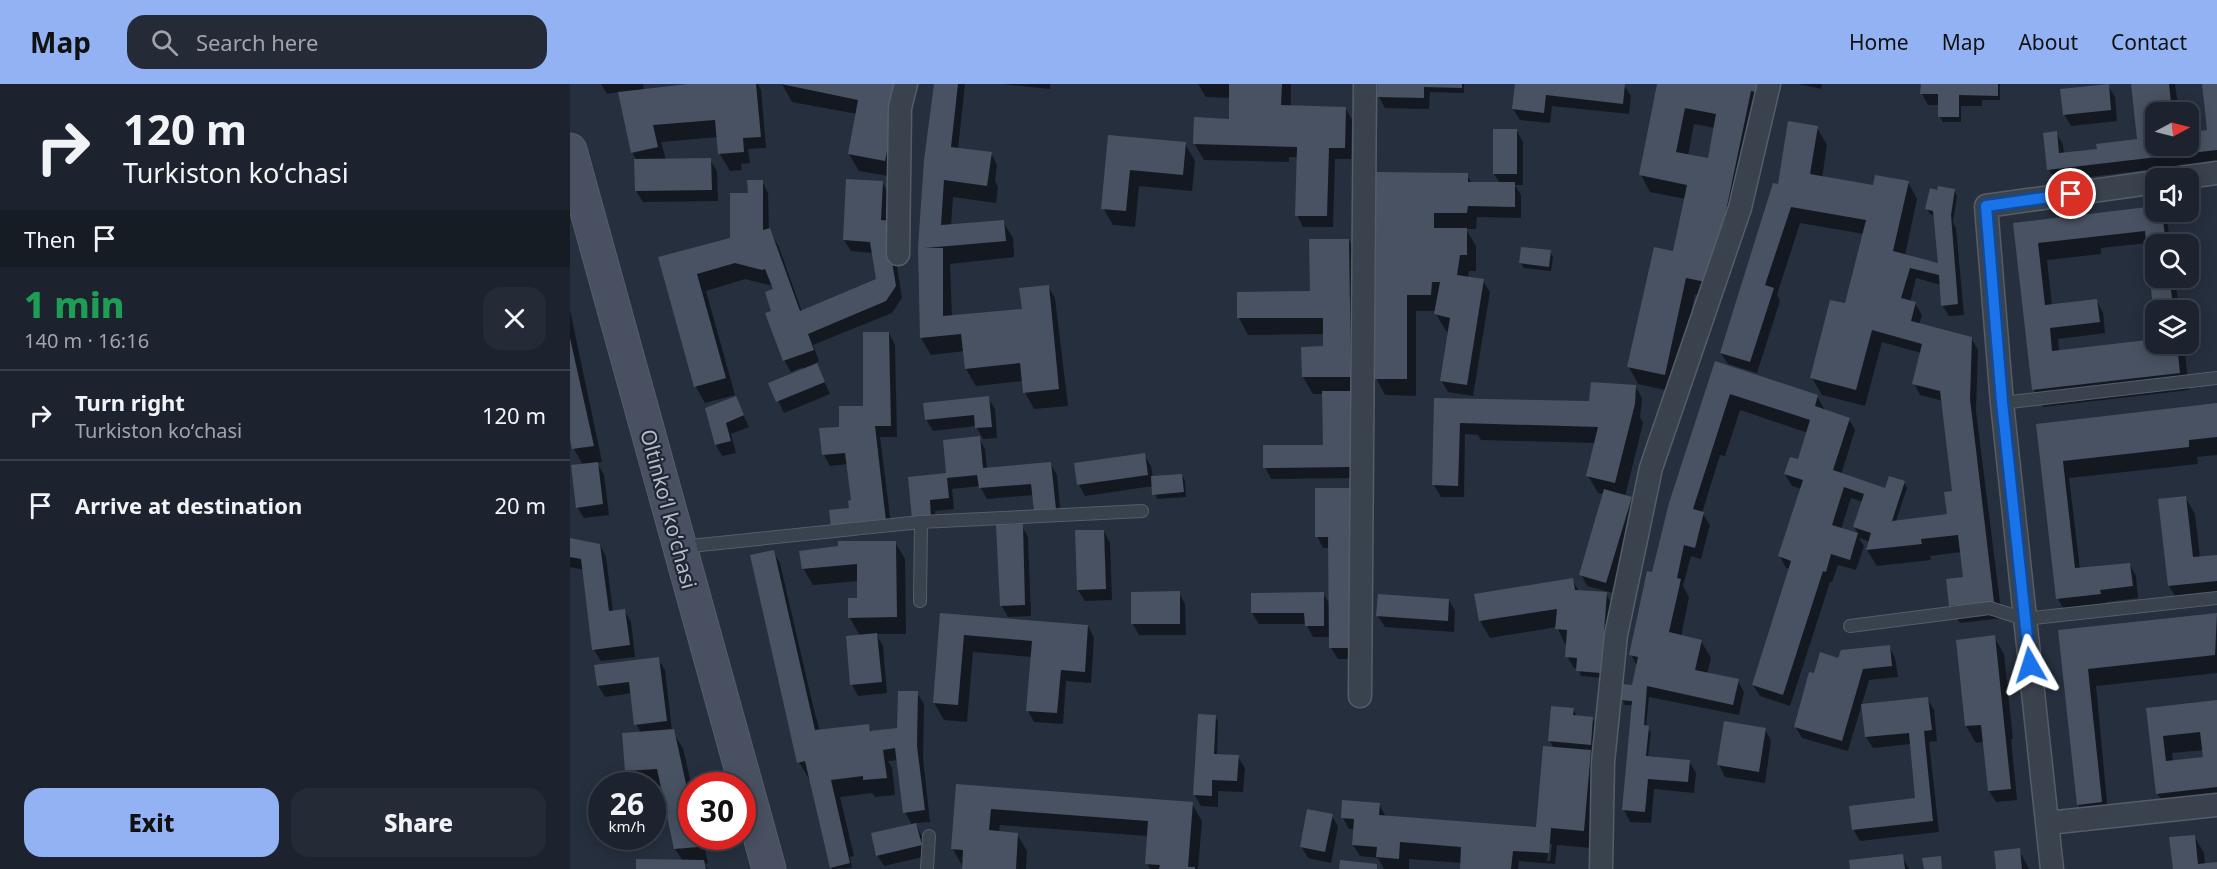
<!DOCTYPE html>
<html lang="en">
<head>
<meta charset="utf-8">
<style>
	:root { --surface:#1c232e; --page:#252b36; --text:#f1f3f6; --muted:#a0a4aa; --line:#3a404a; --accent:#92b2f3 }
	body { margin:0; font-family:"Noto Sans",sans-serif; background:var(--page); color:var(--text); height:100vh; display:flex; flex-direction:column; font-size:22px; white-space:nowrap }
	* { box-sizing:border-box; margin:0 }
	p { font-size:20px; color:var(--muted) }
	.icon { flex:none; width:33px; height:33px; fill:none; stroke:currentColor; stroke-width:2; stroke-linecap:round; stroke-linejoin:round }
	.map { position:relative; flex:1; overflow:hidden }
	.sheet { display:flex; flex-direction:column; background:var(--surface); width:570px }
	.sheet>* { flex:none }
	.hud { background:#1c232e; color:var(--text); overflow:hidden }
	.needle { width:39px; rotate:83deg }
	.tools { position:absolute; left:1575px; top:18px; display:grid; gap:12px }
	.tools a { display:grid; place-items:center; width:54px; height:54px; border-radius:12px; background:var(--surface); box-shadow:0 3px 15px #0003,0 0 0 2px var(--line); font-size:30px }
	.speed { position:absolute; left:18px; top:688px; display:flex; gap:12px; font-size:30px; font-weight:700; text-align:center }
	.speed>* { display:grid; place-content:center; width:78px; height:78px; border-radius:50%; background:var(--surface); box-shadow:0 3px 15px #0003,0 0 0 2px var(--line); line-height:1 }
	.speed small { font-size:15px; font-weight:400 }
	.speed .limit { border:9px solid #d22; background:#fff; color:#111 }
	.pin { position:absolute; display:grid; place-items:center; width:51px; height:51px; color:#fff; margin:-26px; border:3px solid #fff; border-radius:50%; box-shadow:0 2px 6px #0007 }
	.me { position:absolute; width:66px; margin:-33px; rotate:354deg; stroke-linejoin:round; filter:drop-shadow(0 0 4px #0008) }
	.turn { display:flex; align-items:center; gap:21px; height:126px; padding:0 24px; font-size:27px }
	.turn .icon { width:78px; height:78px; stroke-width:2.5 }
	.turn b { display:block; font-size:42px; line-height:51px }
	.then { display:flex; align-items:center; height:57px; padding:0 24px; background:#0003; gap:12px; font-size:22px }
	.round { display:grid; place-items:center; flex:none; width:63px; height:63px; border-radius:18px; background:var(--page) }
	.head { display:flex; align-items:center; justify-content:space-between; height:102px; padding:0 24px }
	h1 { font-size:36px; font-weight:800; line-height:45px; color:#1e9e55 }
	.button { display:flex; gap:12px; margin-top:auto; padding:12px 24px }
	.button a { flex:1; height:69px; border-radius:18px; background:var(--accent); color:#111; font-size:24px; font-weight:800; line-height:69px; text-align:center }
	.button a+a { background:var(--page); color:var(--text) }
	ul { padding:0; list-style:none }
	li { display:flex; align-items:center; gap:18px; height:90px; padding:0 24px; border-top:2px solid var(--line) }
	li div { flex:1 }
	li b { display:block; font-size:22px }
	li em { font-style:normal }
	header { display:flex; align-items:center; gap:36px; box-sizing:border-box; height:84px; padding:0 30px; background:var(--accent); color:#111 }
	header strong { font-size:28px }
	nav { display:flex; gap:33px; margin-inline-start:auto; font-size:21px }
	.search { width:420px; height:54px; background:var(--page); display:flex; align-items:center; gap:15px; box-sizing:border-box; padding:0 21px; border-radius:18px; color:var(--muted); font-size:22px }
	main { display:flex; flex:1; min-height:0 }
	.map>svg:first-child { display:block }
	.shadow { fill:#0007; fill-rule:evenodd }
	.building { fill:#485262; fill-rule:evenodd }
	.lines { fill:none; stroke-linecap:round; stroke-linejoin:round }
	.service-casing { stroke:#555d69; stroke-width:14 }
	.minor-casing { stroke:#555d69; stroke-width:25 }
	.secondary-casing { stroke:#555d69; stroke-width:35 }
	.service { stroke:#3a424e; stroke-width:12 }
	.minor { stroke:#3a424e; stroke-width:22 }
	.secondary { stroke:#495061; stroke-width:33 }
	.route-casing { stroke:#114b97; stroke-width:15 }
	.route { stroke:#1a73e8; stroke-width:10 }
	.labels { text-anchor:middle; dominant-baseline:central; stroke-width:4.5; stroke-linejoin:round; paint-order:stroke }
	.street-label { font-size:21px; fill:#b7bdc9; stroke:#1f2734 }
</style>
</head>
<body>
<header>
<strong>Map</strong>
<div class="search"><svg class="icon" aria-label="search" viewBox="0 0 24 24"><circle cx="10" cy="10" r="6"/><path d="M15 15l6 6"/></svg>Search here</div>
<nav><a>Home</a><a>Map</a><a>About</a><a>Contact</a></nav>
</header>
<main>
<section class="sheet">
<div class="hud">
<div class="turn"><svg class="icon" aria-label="right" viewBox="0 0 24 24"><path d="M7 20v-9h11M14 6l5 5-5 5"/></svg><div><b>120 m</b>Turkiston koʻchasi</div></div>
<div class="then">Then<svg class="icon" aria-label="arrive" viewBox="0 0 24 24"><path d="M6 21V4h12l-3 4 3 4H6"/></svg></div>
</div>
<div class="head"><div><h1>1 min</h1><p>140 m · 16:16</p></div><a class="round"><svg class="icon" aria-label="close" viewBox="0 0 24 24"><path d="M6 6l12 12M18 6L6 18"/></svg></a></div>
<ul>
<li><svg class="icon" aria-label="right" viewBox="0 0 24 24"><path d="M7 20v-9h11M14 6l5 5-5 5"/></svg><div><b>Turn right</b><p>Turkiston koʻchasi</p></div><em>120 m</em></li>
<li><svg class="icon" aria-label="arrive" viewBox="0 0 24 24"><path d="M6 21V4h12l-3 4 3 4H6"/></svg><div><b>Arrive at destination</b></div><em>20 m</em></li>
</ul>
<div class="button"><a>Exit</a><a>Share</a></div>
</section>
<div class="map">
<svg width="1647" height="785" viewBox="0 0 1647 785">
	<rect width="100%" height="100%" fill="#262f3e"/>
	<g class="shadow">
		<path d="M31,0H73L74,7L130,0H188L191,6L196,64L178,65L180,79L171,80L172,86L160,87L150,70L148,53L91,58L96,76H140L147,87L148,117L73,118L66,107L67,77L62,68L49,8L37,10Z"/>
		<path d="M212,0H342L324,93L289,87L279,70L287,30L222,18Z"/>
		<path d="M365,0H395L388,65L421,69L427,81L425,97L428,103L426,119L383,113L381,142L433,138L443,154L444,173L380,180L382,233L451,226L478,202L485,214L498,322L464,325L455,308L453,297L406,302L396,285L395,267L361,271L351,254L350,164Z"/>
		<path d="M431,0H480V5Z"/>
		<path d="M628,0H721V23L776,25L782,36L781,75H765L763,143H733L727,131L728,73H719V78L634,76L624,59L660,36L661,14L636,13Z"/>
		<path d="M809,0H894V9L860,8L859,25L815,24L809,13Z"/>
		<path d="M946,0L1054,1L1061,12L1059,30L982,22L980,39L950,36L943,25Z"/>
		<path d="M1089,0H1201L1150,216L1125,210L1104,308L1068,300L1059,283L1104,169L1116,115L1080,108L1071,91ZM1124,40L1145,44L1139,76L1118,72Z"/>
		<path d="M1229,0H1252L1251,5Z"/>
		<path d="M1352,0H1430V16H1412V22H1391V38H1373L1370,33V21H1358L1352,10Z"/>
		<path d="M1563,0H1605L1609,28H1586V62H1618L1639,47L1634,0H1647V84L1597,90L1594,84L1485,97L1479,85L1486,49L1493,60L1494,70L1528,66L1569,57Z"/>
		<path d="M1538,2L1545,13L1547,37L1501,42L1494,30Z"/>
		<path d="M1247,44L1257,61L1252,94L1304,103L1338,98L1347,115L1335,171L1369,181L1365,132L1360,130L1357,125L1368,108L1384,106L1387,112L1383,138L1386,144L1394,231L1379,232L1372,221L1371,201L1346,194L1340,218L1345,219L1352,231L1349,241L1401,254L1408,266L1406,327L1432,534L1390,539L1380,522L1378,496L1395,495L1391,468L1360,472L1361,476L1307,482L1297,466L1300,458L1289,454L1294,462L1286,486L1268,481L1262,498H1260L1220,622L1190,612L1183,601L1220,485L1216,484L1210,472L1231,405L1222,402L1215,390L1229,377L1238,349L1170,326L1155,372L1150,371L1132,429L1140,441L1131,475L1121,472L1113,502L1119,513L1111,553L1131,557L1141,574L1137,590L1168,597L1174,608L1169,631L1079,613L1076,643L1081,648L1078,674L1119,677L1126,689L1124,709L1084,705L1081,739L1060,738L1054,726L1063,621H1055L1052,615L1063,602L1067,582L1061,571L1087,491L1146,279L1247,312L1256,328L1279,335L1285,346L1271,391L1316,406L1334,399L1337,404L1326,437L1379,431L1383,409L1373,317L1350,311L1344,299L1351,269L1312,258L1295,322L1252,311L1242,294L1276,221L1294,150L1230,139L1207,211L1210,217L1187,289L1158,280L1151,269L1209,101ZM1281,414L1293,418L1284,443L1289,451L1271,445Z"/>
		<path d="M947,47L953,58V101H945L951,111V134L907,133L906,145H896L906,162V187H899L898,194L913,197L920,208L903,312L878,308L871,296L879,248L876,247L866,230V227H846V312L815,311L806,294L807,90L897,91L902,99H930L924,90Z"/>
		<path d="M540,53L615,60L625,77L622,107L569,102L565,143L543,141L533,124Z"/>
		<path d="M192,97L198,109L199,146L209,163L232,228L308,196L303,169L281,167L274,156L312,98L319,110L325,170L332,214L322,229L243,261L249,277L246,279L260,310L214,329L200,300L234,286L233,283L221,288L214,276L203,227L205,206L203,202L175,195L136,207L165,311L135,319L126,303L90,174L162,155L179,110Z"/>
		<path d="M1593,128L1597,135L1600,160H1586V194H1604L1610,226H1586V234L1577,159L1531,164V170L1477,176L1482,221L1526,216L1533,228L1535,249L1488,255L1489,268L1586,260H1614L1619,306L1473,323L1464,306L1445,140Z"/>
		<path d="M779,156L785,168L790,309H781L787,320L788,394L701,395L695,383L754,362V310H743L733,293L755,264L754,250L678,251L669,234L668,209L742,208Z"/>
		<path d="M980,168L983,173L981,187L954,184L951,179Z"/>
		<path d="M0,226L32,378L27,379L34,391L39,431L14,434L7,423L13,381L4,365L0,348Z"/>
		<path d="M319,249L325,261L327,353H310L322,448L288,452L283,442L280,425L283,417L278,380L260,382L254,371L271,345L295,324Z"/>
		<path d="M1065,302L1072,314L1070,333L1073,339L1055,413L1061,415L1067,426L1043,509L1017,502L1011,490L1034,410L1028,409L1018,392L1026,359L911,356L908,351L895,350L894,413H871L864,401L866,315L1023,320Z"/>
		<path d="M165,314L179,343L161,350L166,369L152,372L146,361L136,325Z"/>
		<path d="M418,314L425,325L427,354L413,355L406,342L363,347L356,335Z"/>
		<path d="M1647,321V371L1627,373L1628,380L1499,394L1510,485L1560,481L1566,492L1568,514L1536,518V521L1494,526L1488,515L1468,341Z"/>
		<path d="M409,354L415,365L417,385L480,379L487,391L491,436L472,438L466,427L464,411L417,415L410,402L382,405L384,425L365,427L367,444L350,446L343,434Z"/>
		<path d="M574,371L581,382L583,394L612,391L615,397L616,413L587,415L583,402L515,412L509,401Z"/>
		<path d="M746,406L790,575H768L761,564V553H743L736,540H689L682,529L753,509L760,521V464H753L747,452Z"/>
		<path d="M1615,413L1625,430L1630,474L1647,472V514L1609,519L1599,502Z"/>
		<path d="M452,442L458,453L461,532L438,533L431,521Z"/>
		<path d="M534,447L540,459L542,516L515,517L508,506Z"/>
		<path d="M0,456L30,461L36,473L43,528L54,526L61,538L65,573L31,577L24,566L14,486L0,483Z"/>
		<path d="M325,458L335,475L336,550H306L313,562L317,609L288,612L282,600L290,552L280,534L289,516V497L243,501L233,484Z"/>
		<path d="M203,468L210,479L243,622L250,647L298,642L302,648L328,645L347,609L354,620L353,674L360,738L345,739L352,752L357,772L314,782L307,771L342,741L335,728L328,676L318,677L322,684L325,711L305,713L302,709L270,713L284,772L280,773L282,784L262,785L261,783L240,695H239L229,678Z"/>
		<path d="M1002,496L1009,507L1036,510L1046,527L1033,594L1011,592L1008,584H1004L997,572L996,562L987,543L920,554L910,537Z"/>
		<path d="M609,509L615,520L616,551H569L563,540Z"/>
		<path d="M879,516L885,527L884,548L815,543L808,532Z"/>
		<path d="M371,530L518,542L524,554L521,599L496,597L493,640L464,638L458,627L462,573L403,568L397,638L374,636L364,619Z"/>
		<path d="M1647,530V589L1526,602L1538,729L1515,732L1508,720L1489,548Z"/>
		<path d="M1424,553L1434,570L1443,655H1441L1447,716L1426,718L1419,707L1414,658L1406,659L1396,642Z"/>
		<path d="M1319,562L1325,574L1328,593L1299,596L1278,667L1232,654L1225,642L1246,592L1268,575Z"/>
		<path d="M88,575L95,586L102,647L113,664L122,704V753H132L138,779L135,780L138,785H68L113,777L105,765L92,702H66L57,686L71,649L66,640L62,609L35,613L28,601Z"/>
		<path d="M1357,614L1364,626L1367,657L1359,658L1369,748L1290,757L1283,745L1347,716L1341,660L1303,664L1296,653Z"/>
		<path d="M1647,618V721L1597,726L1587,709L1578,625ZM1634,666L1635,674L1603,678L1602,669Z"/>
		<path d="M1003,625L1007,633L1022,634L1029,645L1027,671H1022L1029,684L1023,764L987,761L985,780L949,777L948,785H891L892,779L839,775V785H814L808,774L790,772L783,761L785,745H779L773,734L809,720L816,733L968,745L984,665L980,657ZM979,760H982L980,777H977Z"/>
		<path d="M645,632L648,637L647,672L668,673L675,684L673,708L648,707V723L631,722L624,710Z"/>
		<path d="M1195,645L1201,657L1195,699L1155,693L1149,681Z"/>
		<path d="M387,702L622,720L632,737L628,785H580L577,779L578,752L430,741L429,748L447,750L457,767L456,785H394L383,765Z"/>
		<path d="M762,732L768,743L761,779L738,774L731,762Z"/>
		<path d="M1624,752L1634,769L1635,781L1647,779V785H1604Z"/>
		<path d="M1449,766L1459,785H1427Z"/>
		<path d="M1332,772L1339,785H1281Z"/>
	</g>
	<g class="building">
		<path d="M118,0H186L191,53L173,54L174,68L148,70L145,36L83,41L88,63L61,69L48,8Z"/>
		<path d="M211,0H330L315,77L278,70L288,16Z"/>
		<path d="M364,0H388L381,63L422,68L417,102L374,96L371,141L434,136L436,157L355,164H373V232L452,225L449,204L479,201L489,305L453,309L450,279L395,285L391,250L350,254L348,164L354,76Z"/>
		<path d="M659,0H712L711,21L776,23L775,64H759L757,132H725L727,63L623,60L624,33L659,35Z"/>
		<path d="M808,0H892V4L854,3V14L807,13Z"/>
		<path d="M945,0H1055L1053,20L976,11L974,29L942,25Z"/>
		<path d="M1087,0H1189L1187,8L1181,7L1141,199L1116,194L1095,291L1057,283L1084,163L1103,167L1117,101L1069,91ZM1115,24L1146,30L1138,74L1106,68Z"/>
		<path d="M1351,0H1428V12L1389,11V33H1368V10H1350Z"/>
		<path d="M1539,0L1541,26L1493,31L1490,5Z"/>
		<path d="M1561,0H1599L1602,28H1586V62H1618V48L1637,46L1632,0H1647V66L1477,86L1473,49L1487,47L1489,69L1527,65L1526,60L1567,55Z"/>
		<path d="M1218,37L1248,42L1240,90L1303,101L1305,91L1339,97L1323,167L1368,179L1363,127L1355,125L1360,104L1367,106L1368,102L1385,105L1381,131L1388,220L1371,222L1369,191L1340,184L1331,214L1346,218L1341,237L1402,253L1400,315L1424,518L1379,522L1376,495L1393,493L1388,451L1351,455L1352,460L1296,466L1301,449L1283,443L1294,410L1274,403L1262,441L1288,449L1280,476L1261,470L1256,488L1253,487L1213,611L1182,601L1221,477L1208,472L1233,396L1214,390L1220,373L1228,375L1240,336L1160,310L1123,425L1134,428L1125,464L1114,461L1107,494L1111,495L1099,548L1132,556L1125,586L1169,595L1163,621L1077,602L1074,641L1079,642L1076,672L1120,676L1118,698L1078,695L1075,728L1052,726L1062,617L1050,616L1052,600L1062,601L1068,573L1059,571L1077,487L1082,488L1099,419L1145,277L1248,311L1245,322L1280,334L1263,386L1315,404L1319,392L1335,397L1322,437L1377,430L1374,408L1382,407L1370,307L1342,300L1352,260L1302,246L1286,306L1240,294L1260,216L1275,219L1296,136L1221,123L1195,201L1204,204L1180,278L1150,269L1203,99L1208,100Z"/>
		<rect x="923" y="45" width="24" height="45"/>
		<path d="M538,51L616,58L613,91L560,86L556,127L531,125Z"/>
		<path d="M141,74L142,106L65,107L64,75Z"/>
		<path d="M806,88L898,89V98H945V123L898,122L897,129H864V144H897V171H890L887,191L914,195L897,301L870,297L880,234L864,230L870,198H862L861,211H837V295H804Z"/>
		<path d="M276,95L313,97L311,136L324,137L319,159L326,202L316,217L238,250L244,266L213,277L195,229L201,227L195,208L203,205L195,185L192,186L165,179L127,190L156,294L124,303L88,173L160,154V109H178L177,96H193V146L200,144L230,227L306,195L300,158L273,156Z"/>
		<path d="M1586,122V128H1592L1596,160H1586V194H1600L1603,226H1586L1584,234L1575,147L1468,159L1475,221L1527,215L1530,238L1480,244L1482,267L1586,255V260H1607L1610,289L1462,306L1443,139Z"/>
		<path d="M739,155H779L781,293H732L731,263L753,262V234H667V208L740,207Z"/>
		<path d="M951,163L981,166L979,183L949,179Z"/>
		<path d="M293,248H319L321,342H305L316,437L261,444L259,426L279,424L278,417L281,416L275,369L252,371L249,344L269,343V322H293Z"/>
		<path d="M0,254L24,362L2,365L0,355Z"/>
		<path d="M247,279L255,298L206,318L198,299Z"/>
		<path d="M1021,298L1066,301L1065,320L1045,399L1016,392L1028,343L890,339L888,402L862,401L864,314L1019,317Z"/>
		<path d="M752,307H781L782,383L693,384V361H753Z"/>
		<path d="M166,312L174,331L156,339L161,357L145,361L135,324Z"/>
		<path d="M419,312L422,343L405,344L404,331L355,336L353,319Z"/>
		<path d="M1647,319V353L1619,356V363L1493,377L1505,484L1560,479L1563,502L1530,506L1531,510L1486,515L1466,340Z"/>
		<path d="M410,352L413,384L481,378L486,425L464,427L461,400L409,404L407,391L377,394L379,414L360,416L361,433L342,435L338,393L376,389L373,356Z"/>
		<path d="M575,369L578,391L507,401L504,379Z"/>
		<path d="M28,378L33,420L6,424L1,381Z"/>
		<path d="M612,390L614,408L582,411L581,392Z"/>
		<path d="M745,404H782L784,564H759L758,453H745Z"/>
		<path d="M1034,405L1062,413L1036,499L1009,491Z"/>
		<path d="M1616,412L1623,473L1647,471V497L1598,502L1588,415Z"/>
		<path d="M453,440L455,521L430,522L426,441Z"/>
		<path d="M505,446H534L536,505L507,506Z"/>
		<path d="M0,454L30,460L39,527L55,525L60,561L22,566L11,475L0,473Z"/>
		<path d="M268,457H326L327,533L278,534V514H287V480L232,485L229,467L268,462Z"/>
		<path d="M204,466L245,646L299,640L300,647L327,644L328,607H348L347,662L355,726L333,729L325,664L313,666L317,694L293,696V692L261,696L280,779L260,784L235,677L227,679L180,471Z"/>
		<path d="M1003,494L1005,506L1037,508L1031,589L1006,587L1007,574L995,573L997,546L985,545L987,525L909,537L904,510Z"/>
		<path d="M610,507V540H561V508Z"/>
		<path d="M754,508V542H735L734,529H681V509Z"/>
		<path d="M808,510L879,515L878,537L806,532Z"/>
		<path d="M370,529L518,541L515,588L491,586L487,629L456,627L462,557L394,551L388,621L363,619Z"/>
		<path d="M1647,529L1645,571L1518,585L1532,718L1507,721L1488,546Z"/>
		<path d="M307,549L312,598L280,601L276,552Z"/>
		<path d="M1425,551L1441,705L1418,707L1411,641L1395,642L1386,556Z"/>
		<path d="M1320,561L1322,582L1293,585L1272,657L1224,643L1239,588L1244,589L1250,568L1268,574L1271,566Z"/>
		<path d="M89,573L97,637L64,641L59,598L27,602L24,581Z"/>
		<path d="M1358,613L1362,646L1354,647L1363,737L1282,746L1279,722L1345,714L1339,649L1295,653L1291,620Z"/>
		<path d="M1647,616V703L1586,710L1576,624ZM1630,648L1633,673L1596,677L1593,652Z"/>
		<path d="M981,622L1004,624L1003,631L1023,633L1021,661L978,657Z"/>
		<path d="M628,630L646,631L644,670L669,671L667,697L642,696V712L623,711Z"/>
		<path d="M1154,637L1196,644L1189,688L1147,681Z"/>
		<path d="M104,645L122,727V753H127L129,763L104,765L87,685L55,687L52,649Z"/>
		<path d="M973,662L1021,666L1014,747L981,744L979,769L943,767L941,785H890L891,763L830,758L829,775L806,773L807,763L782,761L784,735L771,734L772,716L810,719L809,731L966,743Z"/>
		<path d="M386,700L623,718L618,783H625V785H589L590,781L575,780L578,737L421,725L419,746L448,749L446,785H392L393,766L381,765Z"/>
		<path d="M737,725L763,730L755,768L730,763Z"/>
		<path d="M346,739L352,761L306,772L301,749Z"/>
		<path d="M1625,751L1628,780L1647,778V785H1603L1599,753Z"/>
		<path d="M1450,764L1452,785H1426L1424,767Z"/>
		<path d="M1333,770L1335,785H1280L1279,776Z"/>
		<path d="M1371,772L1372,785H1354L1352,774Z"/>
		<path d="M66,775L134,776L136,785H66Z"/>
		<path d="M770,776L807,780V785H769Z"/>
	</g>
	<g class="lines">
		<g class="service-casing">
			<g id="service">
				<path d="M1432,319L1647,294"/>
				<path d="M351,438L572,427"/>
				<path d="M111,463L351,438L350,517"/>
				<path d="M1280,542L1420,524L1454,535L1647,514"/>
				<path d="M357,785L359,752"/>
			</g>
		</g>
		<g class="minor-casing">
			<g id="minor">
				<path d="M1610,94L1647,89"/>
				<path d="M328,170L330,24L336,0"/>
				<path d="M790,612L795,0"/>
				<path d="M1478,739L1647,721"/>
				<path d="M1031,785L1033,678L1046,551L1081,384L1170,124L1199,0"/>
				<path d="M1482,785L1432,319L1416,122L1586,98"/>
			</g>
		</g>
		<g class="secondary-casing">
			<path id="secondary" d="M0,66L199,785"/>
		</g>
		<use href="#service" class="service"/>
		<use href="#minor" class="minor"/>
		<use href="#secondary" class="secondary"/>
	</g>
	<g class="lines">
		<g class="route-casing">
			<path id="route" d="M1460,581L1432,318L1416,122L1501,110"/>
		</g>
		<use href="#route" class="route"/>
	</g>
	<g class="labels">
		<g class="street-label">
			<text transform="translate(99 425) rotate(75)">Oltinkoʻl koʻchasi</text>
		</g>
	</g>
</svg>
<div class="tools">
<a><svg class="needle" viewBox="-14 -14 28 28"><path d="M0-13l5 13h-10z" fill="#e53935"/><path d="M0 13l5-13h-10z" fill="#a0a4aa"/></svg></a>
<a><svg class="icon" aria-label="sound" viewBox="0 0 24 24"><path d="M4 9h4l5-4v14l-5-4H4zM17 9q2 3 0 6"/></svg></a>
<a><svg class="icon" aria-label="search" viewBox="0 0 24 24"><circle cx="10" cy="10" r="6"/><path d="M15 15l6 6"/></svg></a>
<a><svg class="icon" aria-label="layers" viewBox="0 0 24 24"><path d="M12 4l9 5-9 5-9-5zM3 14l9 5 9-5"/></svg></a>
</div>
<div class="speed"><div>26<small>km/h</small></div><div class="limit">30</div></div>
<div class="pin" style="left:1501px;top:110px;background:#d93025"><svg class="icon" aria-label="arrive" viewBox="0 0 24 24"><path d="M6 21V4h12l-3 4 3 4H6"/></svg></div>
<svg class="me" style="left:1460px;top:581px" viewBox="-20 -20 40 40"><path d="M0-17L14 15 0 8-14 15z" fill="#1a73e8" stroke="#fff" stroke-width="4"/></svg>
</div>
</main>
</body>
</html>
